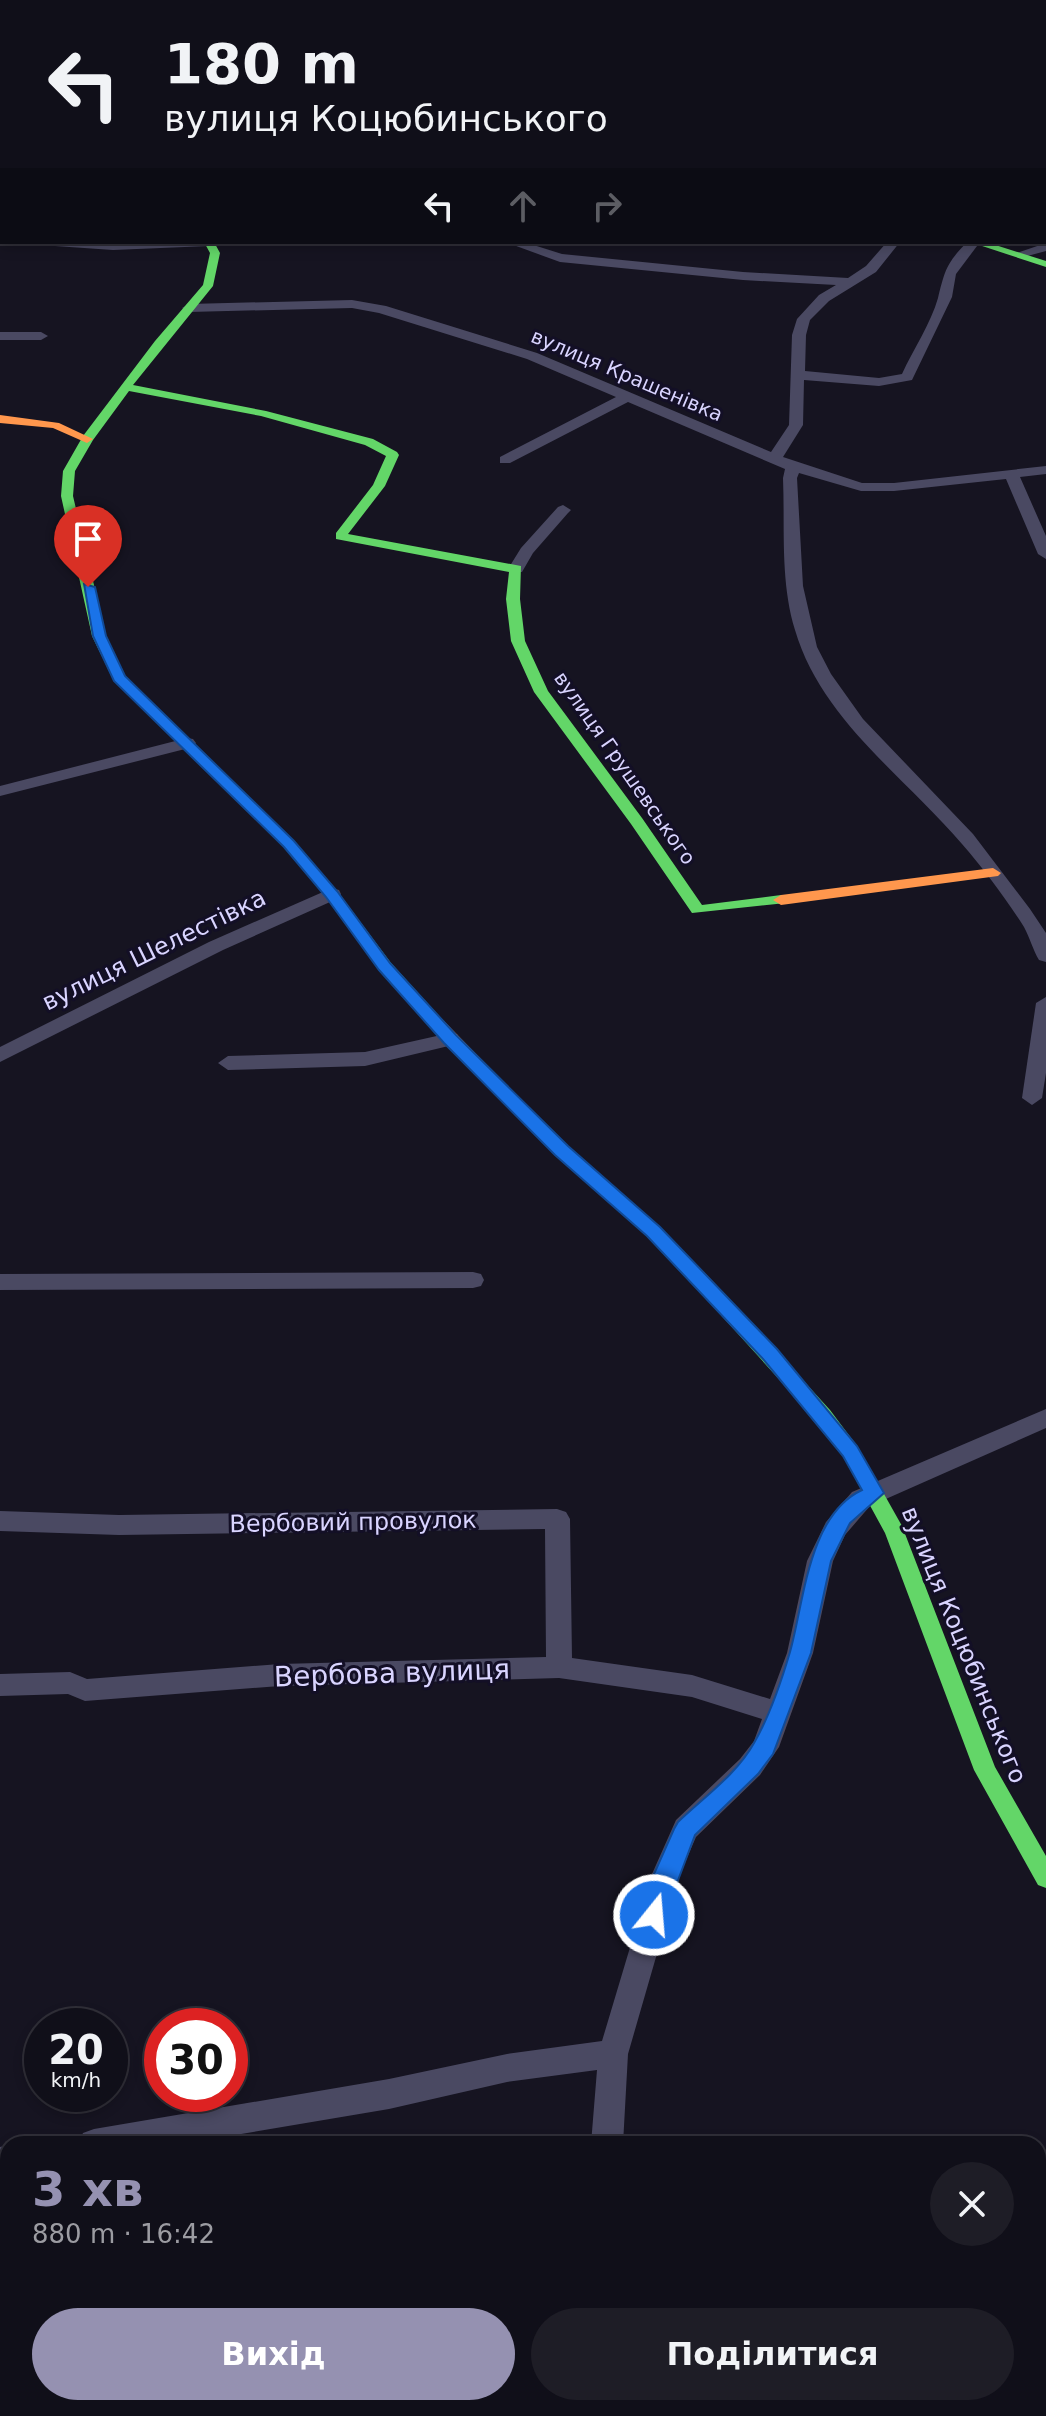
<!DOCTYPE html>
<html lang="uk">
<head>
<meta charset="utf-8">
<style>
	:root { --surface:#100f19; --page:#1e1d26; --text:#f1f3f6; --muted:#9c9ca2; --line:#302f38; --accent:#9591b1 }
	body { margin:0; font-family:"DejaVu Sans",sans-serif; background:var(--page); color:var(--text); height:100vh; display:flex; flex-direction:column; font-size:30px; white-space:nowrap }
	* { box-sizing:border-box; margin:0 }
	p { font-size:26px; color:var(--muted) }
	.icon { flex:none; width:44px; height:44px; fill:none; stroke:currentColor; stroke-width:2; stroke-linecap:round; stroke-linejoin:round }
	.map { position:relative; flex:1; overflow:hidden }
	.panel { position:absolute; left:0px; top:2136px; width:1046px; height:280px; display:flex; flex-direction:column; background:var(--surface); border-radius:24px 24px 0 0; box-shadow:0 4px 12px #0003,0 0 0 2px var(--line) }
	.panel>* { flex:none }
	.top-card { position:absolute; left:0px; top:0px; width:1046px; height:244px; box-shadow:0 4px 12px #0003,0 0 0 2px var(--line); background:#100f19; color:var(--text); overflow:hidden }
	.speed { position:absolute; left:24px; top:2008px; display:flex; gap:16px; font-size:40px; font-weight:700; text-align:center }
	.speed>* { display:grid; place-content:center; width:104px; height:104px; border-radius:50%; background:var(--surface); box-shadow:0 4px 12px #0003,0 0 0 2px var(--line); line-height:1 }
	.speed small { font-size:20px; font-weight:400 }
	.speed .limit { border:12px solid #d22; background:#fff; color:#111 }
	.pin { position:absolute; display:grid; place-items:center; width:68px; height:68px; color:#fff; margin:-82px -34px; border-radius:50% 50% 50% 0; rotate:-45deg; box-shadow:0 0 8px #0007 }
	.pin .icon { rotate:45deg }
	.me { position:absolute; width:88px; margin:-44px; rotate:17deg; stroke-linejoin:round; filter:drop-shadow(0 0 6px #0008) }
	.turn { display:flex; align-items:center; gap:28px; height:168px; padding:0 32px; font-size:36px }
	.turn .icon { width:104px; height:104px; stroke-width:2.5 }
	.turn b { display:block; font-size:56px; line-height:68px }
	.lanes { display:flex; align-items:center; height:76px; padding:0 32px; background:#0003; justify-content:center; gap:40px; direction:ltr }
	.lanes .off { opacity:.35 }
	.round { display:grid; place-items:center; flex:none; width:84px; height:84px; border-radius:42px; background:var(--page) }
	.summary { display:flex; align-items:center; justify-content:space-between; height:136px; padding:0 32px }
	h1 { font-size:48px; font-weight:800; line-height:60px; color:var(--accent) }
	.button { display:flex; gap:16px; margin-top:auto; padding:16px 32px }
	.button a { flex:1; height:92px; border-radius:48px; background:var(--accent); color:#fff; font-size:32px; font-weight:800; line-height:92px; text-align:center }
	.button a+a { background:var(--page); color:var(--text) }
	.map>svg:first-child { display:block }
	.lines { fill:none; stroke-linecap:round; stroke-linejoin:round }
	.street { fill:#4a4962; fill-rule:evenodd }
	.fast { fill:#63d668; fill-rule:evenodd }
	.slow { fill:#ff974d; fill-rule:evenodd }
	.jam { fill:#b3261e; fill-rule:evenodd }
	.route { fill:#1a73e8; stroke:#114b97; stroke-width:2 }
	.labels { text-anchor:middle; dominant-baseline:central; stroke-width:6; stroke-linejoin:round; paint-order:stroke }
	.far-street-label { font-size:20px; fill:#d9d4ff; stroke:#130f26 }
	.street-label { font-size:24px; fill:#d9d4ff; stroke:#130f26 }
	.near-street-label { font-size:28px; fill:#d9d4ff; stroke:#130f26 }
</style>
</head>
<body>
<div class="map">
<svg width="1046" height="2416" viewBox="0 0 1046 2416">
	<rect width="100%" height="100%" fill="#161421"/>
	<g class="lines">
		<g class="street">
			<rect x="1044" y="21" width="2" height="6"/>
			<rect x="0" y="29" width="2" height="6"/>
			<rect x="1044" y="94" width="2" height="6"/>
			<rect x="1044" y="139" width="2" height="6"/>
			<rect x="1044" y="164" width="2" height="8"/>
			<rect x="0" y="171" width="2" height="8"/>
			<path d="M0,235L2,242H5L0,243Z"/>
			<path d="M49,242H215L209,246L113,250L55,246Z"/>
			<path d="M505,242H524L562,254L743,272L848,278L866,266L887,242H900L876,272L829,301L810,320L806,335L805,371L879,378L902,374C913,350 931,323 938,298C945,270 946,264 967,242H980L956,274L952,297L912,380L879,386L804,380L803,425L783,457L862,483H894L1046,466V474L1020,477L1046,536V559L1038,554L1006,479L894,491H861L799,473L797,478L803,586L817,647L831,674L863,719L973,834L1030,909L1046,933V962L1039,960C1033,950 1030,938 1024,927C1006,899 984,869 962,844C904,776 821,719 795,630C780,581 785,528 783,478L785,469L628,402L510,463H500V457L616,397L527,359L379,313L352,308L189,312L182,308L189,304L352,300L386,306L537,353L771,452L789,425L792,335L797,319L819,295L836,285L743,280L560,262Z"/>
			<path d="M1046,243V251L1020,258L1014,254Z"/>
			<path d="M0,332H41L48,336L41,340H0Z"/>
			<path d="M563,505L571,510L568,513L533,553L522,572H510L508,569L521,548L558,507Z"/>
			<path d="M187,738L193,739L196,743L193,747L0,796V786Z"/>
			<path d="M332,888L339,890L341,894L339,898L223,950L0,1062V1047L209,942Z"/>
			<path d="M1046,997V1073L1042,1098L1032,1105L1022,1098L1036,1003Z"/>
			<path d="M450,1033L457,1034L460,1039L457,1044L365,1066L228,1070L218,1063L228,1056L365,1052Z"/>
			<path d="M473,1272L481,1274L484,1280L481,1286L473,1288L0,1290V1274Z"/>
			<path d="M1046,1409V1428L870,1506L845,1535L833,1561L813,1653L779,1747L760,1775L696,1837L680,1874L628,2054L623,2144H591L597,2070L507,2082L389,2109L182,2144H78L83,2133L94,2129L389,2079L507,2054L602,2041L652,1874L676,1820L740,1759L754,1741L762,1719L692,1697L559,1678L280,1686L85,1701L68,1694L0,1696V1674L70,1672L87,1679L280,1664L546,1657L545,1529L119,1535L0,1531V1511L119,1515L557,1509L566,1512L570,1519L572,1658L692,1675L770,1699L787,1653L807,1561L826,1522L852,1492Z"/>
			<path d="M8,2145V2175L0,2177V2147Z"/>
			<rect x="605" y="2408" width="34" height="8"/>
		</g>
		<g class="fast">
			<path d="M369,0H380L381,2H371Z"/>
			<path d="M204,242H214L220,253L213,286L133,385L266,411L373,439L397,452L399,455L385,486L348,534L521,566L520,599L525,641L548,691L642,818L702,905L781,895L789,900L786,903L692,913L631,824L534,692L511,641L506,599L509,572L336,539V533L373,485L386,456L365,445L261,416L129,391L93,440L75,471L73,496L106,636L125,676L294,841L337,891L391,963L440,1017L442,1021L440,1025H428L379,969L327,897L284,847L114,681L92,636L61,496L63,471L83,436L155,341L203,285L210,253Z"/>
			<path d="M970,242H986L1046,261V267Z"/>
			<path d="M717,1291L724,1293L830,1410L857,1446L902,1526L995,1767L1046,1856V1888L1038,1885L974,1770L885,1533L843,1456L816,1420L710,1303L708,1298Z"/>
		</g>
		<g class="slow">
			<path d="M0,415L59,423L93,439L87,443L53,428L0,423Z"/>
			<path d="M993,868L1001,873L998,876L781,905L773,900L781,895Z"/>
			<path d="M434,1016L440,1017L567,1147L660,1227L724,1293L726,1298L724,1303H710L648,1235L555,1155L428,1025L426,1021Z"/>
		</g>
		<path class="jam" d="M165,0H174L164,2Z"/>
	</g>
	<path class="route" d="M84,584L95,587L106,636L125,676L294,841L337,891L390,963L456,1035L568,1146L660,1227L777,1349L857,1446L884,1493L850,1523L831,1561L811,1653L773,1754L758,1774L695,1835L662,1923L654,1926L645,1923L642,1915L654,1874L674,1829L678,1822C703,1798 737,1774 754,1743C768,1719 782,1679 790,1652C804,1603 808,1515 862,1490L843,1456L763,1359L647,1236L555,1155L444,1043L379,970L326,897L284,847L114,681L93,636Z"/>
	<g class="labels">
		<g class="far-street-label">
			<text transform="translate(627 375) rotate(23)">вулиця Крашенівка</text>
			<text transform="translate(625 768) rotate(55)">вулиця Грушевського</text>
		</g>
		<g class="street-label">
			<text transform="translate(154 950) rotate(-26)">вулиця Шелестівка</text>
			<text transform="translate(353 1522) rotate(-1)">Вербовий провулок</text>
			<text transform="translate(964 1645) rotate(68)">вулиця Коцюбинського</text>
		</g>
		<g class="near-street-label">
			<text transform="translate(392 1673) rotate(-2)">Вербова вулиця</text>
		</g>
	</g>
</svg>
<div class="speed"><div>20<small>km/h</small></div><div class="limit">30</div></div>
<div class="pin" style="left:88px;top:587px;background:#d93025"><svg class="icon" aria-label="arrive" viewBox="0 0 24 24"><path d="M6 21V4h12l-3 4 3 4H6"/></svg></div>
<svg class="me" style="left:654px;top:1915px" viewBox="-20 -20 40 40"><circle r="17" fill="#1a73e8" stroke="#fff" stroke-width="3"/><path d="M0-11L8 9 0 5-8 9z" fill="#fff"/></svg>
<div class="top-card">
<div class="turn"><svg class="icon" aria-label="left" viewBox="0 0 24 24"><path d="M17 20v-9H6M10 6l-5 5 5 5"/></svg><div><b>180 m</b>вулиця Коцюбинського</div></div>
<div class="lanes"><svg class="icon" aria-label="left" viewBox="0 0 24 24"><path d="M17 20v-9H6M10 6l-5 5 5 5"/></svg><svg class="icon off" aria-label="ahead" viewBox="0 0 24 24"><path d="M12 20V5M6 11l6-6 6 6"/></svg><svg class="icon off" aria-label="right" viewBox="0 0 24 24"><path d="M7 20v-9h11M14 6l5 5-5 5"/></svg></div>
</div>
<section class="panel">
<div class="summary"><div><h1>3 хв</h1><p>880 m · 16:42</p></div><a class="round"><svg class="icon" aria-label="close" viewBox="0 0 24 24"><path d="M6 6l12 12M18 6L6 18"/></svg></a></div>
<div class="button"><a>Вихід</a><a>Поділитися</a></div>
</section>
</div>
</body>
</html>
